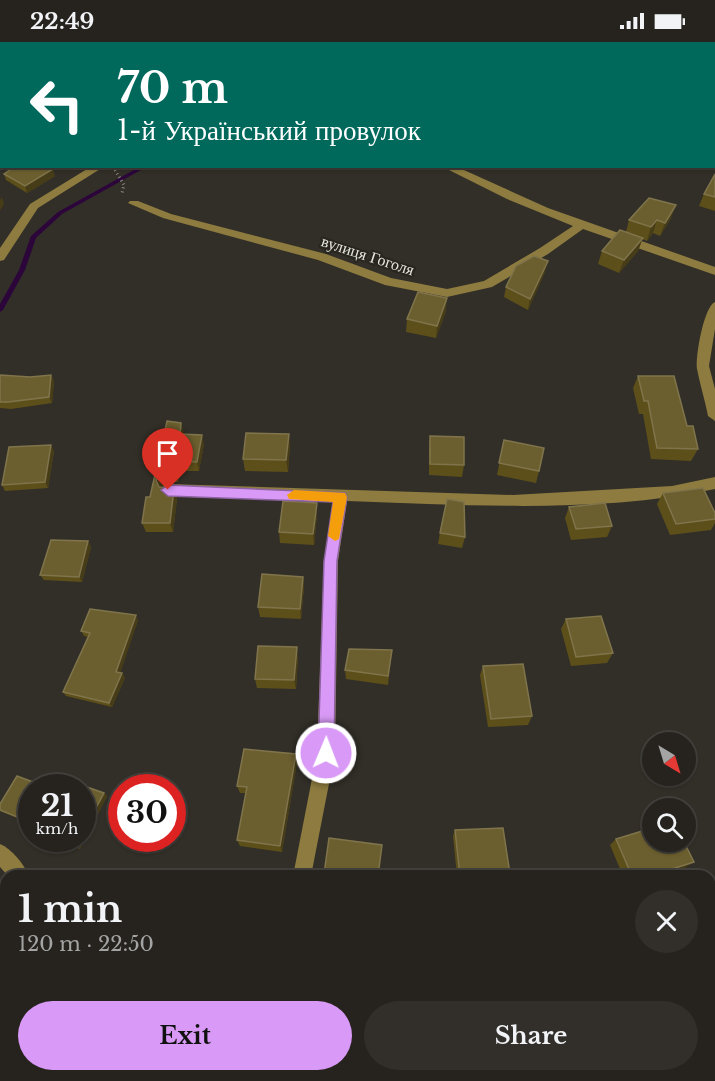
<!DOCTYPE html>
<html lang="en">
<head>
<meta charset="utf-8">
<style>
	:root { --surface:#26231e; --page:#322f2b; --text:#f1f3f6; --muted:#a4a4a4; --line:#42403c; --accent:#d99af7 }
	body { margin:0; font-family:"Libre Baskerville",serif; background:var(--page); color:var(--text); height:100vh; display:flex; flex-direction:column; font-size:22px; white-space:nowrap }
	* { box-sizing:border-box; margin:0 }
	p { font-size:20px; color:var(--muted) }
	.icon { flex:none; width:33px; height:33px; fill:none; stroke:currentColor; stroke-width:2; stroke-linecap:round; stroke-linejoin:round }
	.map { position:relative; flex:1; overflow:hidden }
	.details { position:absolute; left:0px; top:828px; width:716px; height:212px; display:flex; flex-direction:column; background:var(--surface); border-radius:18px 18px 0 0; box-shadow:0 2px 4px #0004,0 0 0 2px var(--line) }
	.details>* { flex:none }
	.banner { position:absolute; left:0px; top:0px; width:716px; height:126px; box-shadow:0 2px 4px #0004,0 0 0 2px var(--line); background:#00695c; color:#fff; overflow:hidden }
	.needle { width:39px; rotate:142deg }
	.fabs { position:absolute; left:642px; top:690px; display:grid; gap:12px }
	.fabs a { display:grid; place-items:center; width:54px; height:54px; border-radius:50%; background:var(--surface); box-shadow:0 2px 4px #0004,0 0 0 2px var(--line); font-size:30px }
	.speed { position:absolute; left:18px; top:732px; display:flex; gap:12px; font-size:30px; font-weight:700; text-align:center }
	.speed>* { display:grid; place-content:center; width:78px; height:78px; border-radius:50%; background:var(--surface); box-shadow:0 2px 4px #0004,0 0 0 2px var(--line); line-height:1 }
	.speed small { font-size:15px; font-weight:400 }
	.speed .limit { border:9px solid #d22; background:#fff; color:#111 }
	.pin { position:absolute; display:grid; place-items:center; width:51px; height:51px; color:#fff; margin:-62px -26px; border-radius:50% 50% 50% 0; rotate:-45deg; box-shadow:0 0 6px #0007 }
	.pin .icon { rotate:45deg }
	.me { position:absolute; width:66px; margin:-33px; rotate:1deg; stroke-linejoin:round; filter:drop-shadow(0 0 4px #0008) }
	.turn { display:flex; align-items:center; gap:21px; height:126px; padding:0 18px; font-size:27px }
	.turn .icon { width:78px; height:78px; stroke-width:2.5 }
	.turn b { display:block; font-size:42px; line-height:51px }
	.round { display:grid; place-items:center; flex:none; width:63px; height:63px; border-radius:32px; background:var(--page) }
	.head { display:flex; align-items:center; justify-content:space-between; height:102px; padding:0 18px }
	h1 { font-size:36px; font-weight:700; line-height:45px }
	.primary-button { display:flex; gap:12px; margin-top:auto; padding:12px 18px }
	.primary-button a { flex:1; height:69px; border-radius:36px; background:var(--accent); color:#111; font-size:24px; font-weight:700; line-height:69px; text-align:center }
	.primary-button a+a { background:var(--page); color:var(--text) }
	.status { display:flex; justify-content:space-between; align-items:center; height:42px; padding:0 30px; background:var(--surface); direction:ltr }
	.status svg { height:16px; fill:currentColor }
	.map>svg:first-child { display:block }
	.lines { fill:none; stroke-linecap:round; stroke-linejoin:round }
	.stream { fill:#2c053b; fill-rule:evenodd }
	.path { stroke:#8e8c86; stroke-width:3; stroke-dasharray:1 3; stroke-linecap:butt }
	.minor { fill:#8d7b3f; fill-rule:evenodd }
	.wall { fill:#5d4f1a }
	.shaded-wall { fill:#463c17 }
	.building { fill:#6c5f2f; stroke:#7f744b; stroke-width:1.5 }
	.route { fill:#d99af7; stroke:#8d64a1; stroke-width:1.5 }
	.slow { fill:#f59e0b }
	.labels { text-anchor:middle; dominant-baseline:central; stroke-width:4.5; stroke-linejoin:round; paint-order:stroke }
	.far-street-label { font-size:16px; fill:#e6e5e0; stroke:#28261e }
</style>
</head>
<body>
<div class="status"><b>22:49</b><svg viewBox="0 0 49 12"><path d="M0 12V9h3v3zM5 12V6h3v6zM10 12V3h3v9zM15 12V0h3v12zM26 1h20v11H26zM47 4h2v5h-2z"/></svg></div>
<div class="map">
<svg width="715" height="1039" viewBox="0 0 715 1039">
	<rect width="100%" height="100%" fill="#322f28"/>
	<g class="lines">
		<g class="stream">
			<path d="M404,0H409L408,2H403Z"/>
			<path d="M141,124H148L62,172L36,196L25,228L3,268L0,270V262L19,228L31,194L58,170Z"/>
		</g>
		<path class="path" d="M115,128L124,143L122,151"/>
		<g class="minor">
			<path d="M128,0H138V2H129Z"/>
			<path d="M150,0H161L149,2Z"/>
			<rect x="714" y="21" width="1" height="6"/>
			<path d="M0,41H2V48L0,47Z"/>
			<path d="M92,124H105L38,166L4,218L0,219V206L30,162Z"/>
			<path d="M441,124H455L548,166L715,225V233L583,187L548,212L492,245L447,255L385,243L318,218L163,176L128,161L130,159H138L171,172L326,212L391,236L447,247L484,239L540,206L573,184L507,157Z"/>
			<path d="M715,260V287L709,324L715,347V379L708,374C705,358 700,343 697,327C695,315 704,264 715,260Z"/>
			<path d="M715,435V447C597,472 468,463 347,459L338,519L335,711L311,834H293L317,711L324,519L333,459L168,454L163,452L161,448L163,444L168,442L513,453L672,444Z"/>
			<path d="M0,802C12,807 24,822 29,834H8L0,825Z"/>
			<path d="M715,853V871L710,873V855Z"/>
			<path d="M6,1023V1034H16L14,1039H0V1025Z"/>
			<path d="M249,1034H272L274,1039H251Z"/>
		</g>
	</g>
	<g class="wall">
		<path d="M4,132L55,134L27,151L6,138Z"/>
		<path d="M715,132V169L699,164L704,152Z"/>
		<path d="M671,176L660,194L653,191L647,199L642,197L638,209L619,231L598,222L602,209L626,190L629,178Z"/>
		<path d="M545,230L528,268L504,255L506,245Z"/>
		<path d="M446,269L436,296L406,290L407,277Z"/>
		<path d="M0,333L30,335L51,333L54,339L52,361L11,367L0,366Z"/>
		<path d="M638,334L687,384L698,407L691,419L651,417L643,372H639L633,346Z"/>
		<path d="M184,391V392L204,402L199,429H180L178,440H167L161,445L174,447L177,457L173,490H146L142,481L150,455Z"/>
		<path d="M430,394L464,423L462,435L429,433V406Z"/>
		<path d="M504,398L539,429L536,441L497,433Z"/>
		<path d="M290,403L288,430L245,429L243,417Z"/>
		<path d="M54,409L48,446L5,449L2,443Z"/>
		<path d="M663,451L715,471V481L711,488L670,493L657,462Z"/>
		<path d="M317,461V472L314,503L280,501L279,490Z"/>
		<path d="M569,465L612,484L607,495L571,498L565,476Z"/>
		<path d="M440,491L465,495L462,506L438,502Z"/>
		<path d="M88,499L91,505L82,540L44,538L40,533Z"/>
		<path d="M303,535L304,545L301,577L260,575L258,565Z"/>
		<path d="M566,577L613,611L607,621L571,624L561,587Z"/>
		<path d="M138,578L120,631H122L125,636L112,665L66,654L63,650L88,595L84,594L81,589Z"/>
		<path d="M392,608L388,643L346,637L345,628Z"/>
		<path d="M298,615L296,647L257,646L255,637Z"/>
		<path d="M483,624L532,674L528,683L488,685L480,633Z"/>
		<path d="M297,720L282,810L240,804L237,798L246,751H240L237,744Z"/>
		<path d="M32,746V782L0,769V762Z"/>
		<path d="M104,751L107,754L80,807L52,796H82Z"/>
		<path d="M455,788L510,832L508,834H457L453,794Z"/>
		<path d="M616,797L686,825L659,834H623L610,803Z"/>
	</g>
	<g class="shaded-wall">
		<rect x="0" y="98" width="2" height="8"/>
		<path d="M53,127L55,134L27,151L25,144Z"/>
		<path d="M2,155L4,162L0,169V158Z"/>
		<path d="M676,163L671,176L660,194L665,181Z"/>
		<path d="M657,178L653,191L647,199L651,185Z"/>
		<path d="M643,196L638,209L619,231L624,218Z"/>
		<path d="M548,219L545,230L528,268L530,257Z"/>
		<path d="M447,256L446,269L436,296L437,284Z"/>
		<path d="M51,333L54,339L52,361L49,355Z"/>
		<path d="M181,381L184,391L183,402L180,392Z"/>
		<path d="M289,392L290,403L288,430L286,418Z"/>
		<path d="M202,393L204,402L199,429L197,420Z"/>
		<path d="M51,403L54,409L48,446L45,440Z"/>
		<path d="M177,419L180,429L178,440L176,431Z"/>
		<path d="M164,431L167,440L159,447L156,438Z"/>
		<path d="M174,447L177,457L173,490L170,481Z"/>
		<path d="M317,461V472L314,503L313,492Z"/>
		<path d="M88,499L91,505L82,540L79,535Z"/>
		<path d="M303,535L304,545L301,577L300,567Z"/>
		<path d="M136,573L138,578L119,634L116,630Z"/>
		<path d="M297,605L298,615L296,647L294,638Z"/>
		<path d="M122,631L125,636L112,665L109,661Z"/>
		<path d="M296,712L297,720L282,810L280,804Z"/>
		<path d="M104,751L107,754L80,807L77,804L80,796H82V792Z"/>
		<path d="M694,820L686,825L659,834H650Z"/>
		<path d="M110,1034H114L118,1039H114Z"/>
	</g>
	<g class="building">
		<path d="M601,0H688L686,2H600Z"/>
		<path d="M0,10L2,11V33L0,32Z"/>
		<path d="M2,74V98H0V75Z"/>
		<path d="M16,124H48L53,127L25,144L4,132Z"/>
		<path d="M715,132V155L704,152Z"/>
		<path d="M649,156L676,163L665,181L657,178L651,185L629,178Z"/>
		<path d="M620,188L643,196L624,218L602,209Z"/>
		<path d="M534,214L548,219L530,257L506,245L516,224Z"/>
		<path d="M418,250L447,256L437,284L407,277Z"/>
		<path d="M0,333L30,335L51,333L49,355L8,360H0Z"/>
		<path d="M638,334H674L687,384H693L698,407L657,406L648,359H644Z"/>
		<path d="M167,379L181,381L180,392L202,393L197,420L177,419L176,431H164L156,438L159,445L174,447L170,481H142L146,455H150Z"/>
		<path d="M246,391L289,392L286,418L243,417Z"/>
		<path d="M430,394L464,395V423L430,422Z"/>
		<path d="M504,398L544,406L539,429L499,421Z"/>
		<path d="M51,403L45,440L2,443L9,405Z"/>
		<path d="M703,446L715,471V477L676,482L663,451Z"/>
		<path d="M447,457L464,460L465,495L440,491Z"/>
		<path d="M283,459L317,461L313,492L279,490Z"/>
		<path d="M605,461L612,484L576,487L569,465Z"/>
		<path d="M51,498L88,499L79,535L40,533Z"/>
		<path d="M262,532L303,535L300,567L258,565Z"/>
		<path d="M90,567L136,573L116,630L122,631L109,661L63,650L90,591L81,589Z"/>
		<path d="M601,574L613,611L576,615L566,577Z"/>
		<path d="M258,604L297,605L294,638L255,637Z"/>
		<path d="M349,607L392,608L388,634L345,628Z"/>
		<path d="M523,622L532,674L491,677L483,624Z"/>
		<path d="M244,707L296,712L280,804L237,798L247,745L237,744Z"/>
		<path d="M17,734L49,746H32V781L0,768V762Z"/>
		<path d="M61,736L104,751L82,792V746H55Z"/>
		<path d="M503,786L510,832L460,834L455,788Z"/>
		<path d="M652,786V800H684L694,820L650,834H632L616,797Z"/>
		<path d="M57,796H80L77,804Z"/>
		<path d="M329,796L382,803L378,834H339L324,832Z"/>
		<path d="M62,1034H110L114,1039H57Z"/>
	</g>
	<path class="route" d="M168,443L345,451L347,455L337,519L334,711L332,717L326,719L321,717L318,711L324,519L333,460L168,454L161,448Z"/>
	<path class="slow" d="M294,448L345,451L347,455L339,497L335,499L328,494L333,460L289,457L287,453Z"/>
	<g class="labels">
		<g class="far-street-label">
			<text transform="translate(368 213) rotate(18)">вулиця Гоголя</text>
		</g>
	</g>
</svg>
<div class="fabs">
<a><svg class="needle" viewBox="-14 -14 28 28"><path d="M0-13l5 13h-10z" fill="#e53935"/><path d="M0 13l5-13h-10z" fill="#a4a4a4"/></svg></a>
<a><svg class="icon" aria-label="search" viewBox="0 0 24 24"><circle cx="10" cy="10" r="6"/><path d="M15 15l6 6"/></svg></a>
</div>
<div class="speed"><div>21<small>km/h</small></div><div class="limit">30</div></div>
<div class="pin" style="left:168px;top:448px;background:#d93025"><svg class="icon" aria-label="arrive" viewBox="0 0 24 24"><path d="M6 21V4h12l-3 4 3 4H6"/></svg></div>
<svg class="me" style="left:326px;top:711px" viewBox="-20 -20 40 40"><circle r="17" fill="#d99af7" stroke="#fff" stroke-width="3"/><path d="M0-11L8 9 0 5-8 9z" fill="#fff"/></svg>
<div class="banner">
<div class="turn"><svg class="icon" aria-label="left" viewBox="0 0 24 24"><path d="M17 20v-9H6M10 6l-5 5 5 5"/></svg><div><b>70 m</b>1-й Український провулок</div></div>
</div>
<section class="details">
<div class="head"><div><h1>1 min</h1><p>120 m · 22:50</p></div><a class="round"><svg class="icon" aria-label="close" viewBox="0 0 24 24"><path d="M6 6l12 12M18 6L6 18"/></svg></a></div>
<div class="primary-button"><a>Exit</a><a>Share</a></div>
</section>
</div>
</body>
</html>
